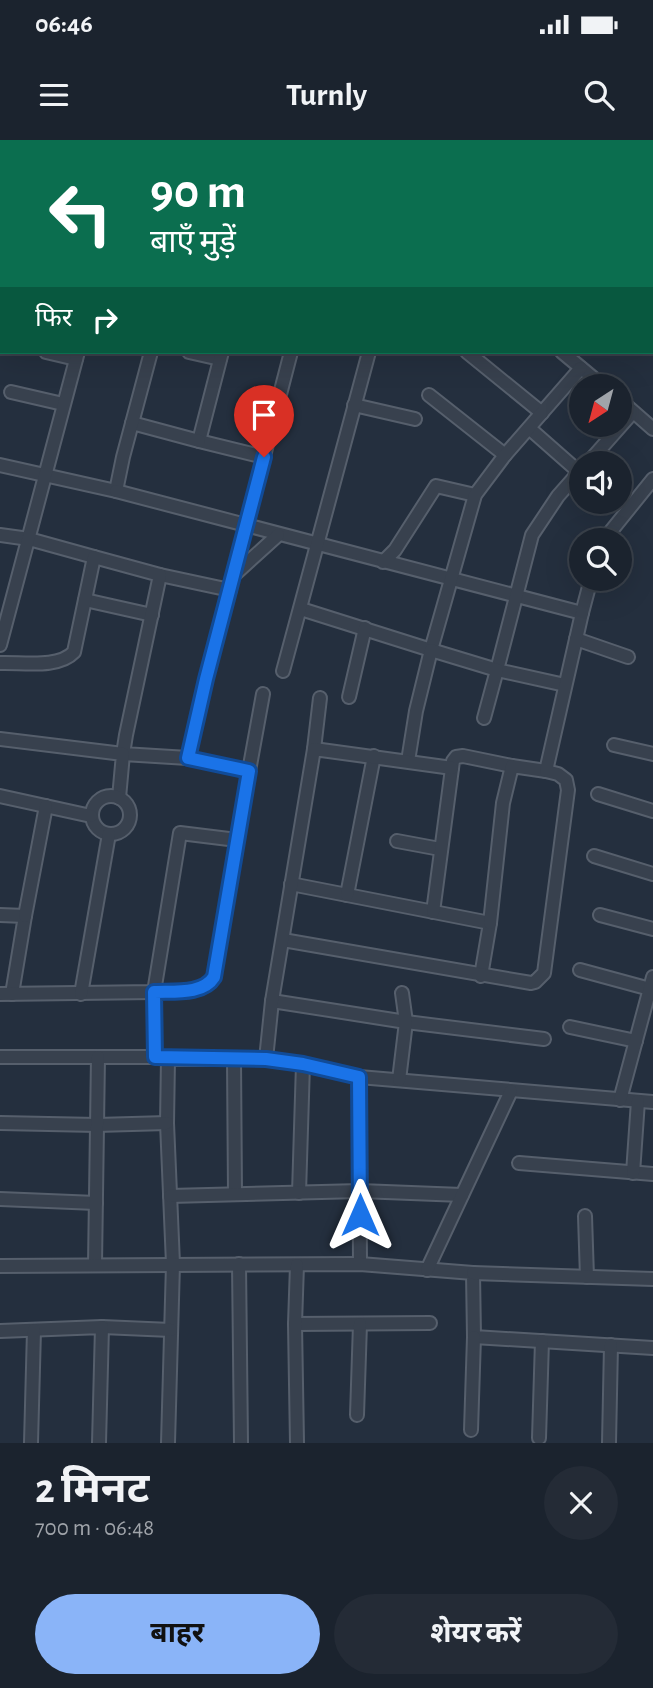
<!DOCTYPE html>
<html lang="hi">
<head>
<meta charset="utf-8">
<style>
	:root { --surface:#1b232e; --page:#242b36; --text:#f1f3f6; --muted:#a0a4aa; --line:#39404a; --accent:#8ab4f8 }
	body { margin:0; font-family:"Alegreya Sans","Noto Sans Devanagari",sans-serif; background:var(--page); color:var(--text); height:100vh; display:flex; flex-direction:column; font-size:26px; white-space:nowrap }
	* { box-sizing:border-box; margin:0 }
	p { font-size:23px; color:var(--muted) }
	.icon { flex:none; width:38px; height:38px; fill:none; stroke:currentColor; stroke-width:2; stroke-linecap:round; stroke-linejoin:round }
	.map { position:relative; height:1303px; overflow:hidden }
	.side { display:flex; flex-direction:column; background:var(--surface); flex:1 }
	.side>* { flex:none }
	.hud { position:absolute; left:0px; top:0px; width:654px; height:214px; box-shadow:0 7px 28px #0002,0 0 0 2px var(--line); background:#0b6e4f; color:#fff; overflow:hidden }
	.needle { width:46px; rotate:216deg }
	.controls { position:absolute; left:569px; top:234px; display:grid; gap:14px }
	.controls a { display:grid; place-items:center; width:63px; height:63px; border-radius:50%; background:var(--surface); box-shadow:0 7px 28px #0002,0 0 0 2px var(--line); font-size:35px }
	.pin { position:absolute; display:grid; place-items:center; width:60px; height:60px; color:#fff; margin:-72px -30px; border-radius:50% 50% 50% 0; rotate:-45deg; box-shadow:0 0 7px #0007 }
	.pin .icon { rotate:45deg }
	.me { position:absolute; width:77px; margin:-38px; rotate:0deg; stroke-linejoin:round; filter:drop-shadow(0 0 5px #0008) }
	.turn { display:flex; align-items:center; gap:24px; height:147px; padding:0 35px; font-size:32px }
	.turn .icon { width:91px; height:91px; stroke-width:2.5 }
	.turn b { display:block; font-size:49px; line-height:60px }
	.then { display:flex; align-items:center; height:66px; padding:0 35px; background:#0003; gap:14px; font-size:26px }
	.round { display:grid; place-items:center; flex:none; width:74px; height:74px; border-radius:37px; background:var(--page) }
	.summary { display:flex; align-items:center; justify-content:space-between; height:119px; padding:0 35px }
	h1 { font-size:42px; font-weight:700; line-height:52px }
	.action { display:flex; gap:14px; margin-top:auto; padding:14px 35px }
	.action a { flex:1; height:80px; border-radius:42px; background:var(--accent); color:#111; font-size:28px; font-weight:700; line-height:80px; text-align:center }
	.action a+a { background:var(--page); color:var(--text) }
	.status { display:flex; justify-content:space-between; align-items:center; height:49px; padding:0 35px; background:var(--surface); direction:ltr }
	.status svg { height:19px; fill:currentColor }
	header { display:flex; justify-content:space-between; align-items:center; height:91px; padding:0 35px; background:var(--surface); font-size:32px; font-weight:700 }
	.map>svg:first-child { display:block }
	.lines { fill:none; stroke-linecap:round; stroke-linejoin:round }
	.minor-casing { stroke:#565f6c; stroke-width:16 }
	.minor { stroke:#38414e; stroke-width:12 }
	.route-casing { stroke:#114b97; stroke-width:18 }
	.route { stroke:#1a73e8; stroke-width:12 }
</style>
</head>
<body>
<div class="status"><b>06:46</b><svg viewBox="0 0 49 12"><path d="M0 12V9h3v3zM5 12V6h3v6zM10 12V3h3v9zM15 12V0h3v12zM26 1h20v11H26zM47 4h2v5h-2z"/></svg></div>
<header><svg class="icon" aria-label="menu" viewBox="0 0 24 24"><path d="M4 6h16M4 12h16M4 18h16"/></svg>Turnly<svg class="icon" aria-label="search" viewBox="0 0 24 24"><circle cx="10" cy="10" r="6"/><path d="M15 15l6 6"/></svg></header>
<div class="map">
<svg width="653" height="1303" viewBox="0 0 653 1303">
	<rect width="100%" height="100%" fill="#242f3e"/>
	<g class="lines">
		<g class="minor-casing">
			<g id="minor">
				<path d="M209,0L212,2"/>
				<path d="M303,0L305,2"/>
				<path d="M417,0L420,2"/>
				<path d="M527,0L529,2"/>
				<path d="M644,0L646,2"/>
				<path d="M0,134L2,135"/>
				<path d="M0,182L2,177"/>
				<path d="M0,200H2"/>
				<path d="M46,212L76,219"/>
				<path d="M189,212L220,219"/>
				<path d="M222,212L199,301L264,317"/>
				<path d="M467,212L542,273"/>
				<path d="M562,212L604,247"/>
				<path d="M11,252L63,264"/>
				<path d="M429,255L505,315"/>
				<path d="M620,260L653,289"/>
				<path d="M354,265L415,279"/>
				<path d="M132,283L199,301"/>
				<path d="M529,288L579,332"/>
				<path d="M587,324L633,272"/>
				<path d="M0,325L116,351L123,317L151,212"/>
				<path d="M116,351L582,473"/>
				<path d="M0,395L29,399L94,417"/>
				<path d="M603,401L653,339"/>
				<path d="M383,422L395,410L436,346L475,355"/>
				<path d="M235,434L278,395"/>
				<path d="M160,435L230,450"/>
				<path d="M85,460L152,475"/>
				<path d="M301,469L431,510L475,355L505,315L581,228"/>
				<path d="M576,499L628,517"/>
				<path d="M0,505L78,212"/>
				<path d="M0,523C22,522 58,529 74,512L94,417L160,435L126,595L123,614L188,618L249,631L214,837C203,855 173,851 154,852L155,917L168,919L167,983L173,1124L168,1303"/>
				<path d="M283,531L369,212"/>
				<path d="M565,545L497,530L532,395L558,356L581,330"/>
				<path d="M349,557L365,488"/>
				<path d="M0,599L123,614L119,658"/>
				<path d="M614,605L653,614"/>
				<path d="M314,609L320,558"/>
				<path d="M188,618L206,539L291,212"/>
				<path d="M408,621L416,571L431,510L497,530L484,578"/>
				<path d="M249,631L263,554"/>
				<path d="M598,654L653,671"/>
				<circle cx="111" cy="675" r="19"/>
				<path d="M0,656L91,676"/>
				<path d="M397,701L440,709"/>
				<path d="M594,716L653,734"/>
				<path d="M291,744L490,783L481,836"/>
				<path d="M347,755L374,616"/>
				<path d="M433,772L453,621L456,617L463,616L512,626"/>
				<path d="M0,775L25,776L12,854"/>
				<path d="M600,775L653,789"/>
				<path d="M25,776L46,666"/>
				<path d="M490,783L503,663L512,626L546,631"/>
				<path d="M283,800L531,843L535,842L544,833L568,650L566,640L558,634L546,631L582,473L591,439"/>
				<path d="M580,830L650,849"/>
				<path d="M0,854L154,852L180,693L237,700"/>
				<path d="M81,854L109,694"/>
				<path d="M272,861L406,882L544,899"/>
				<path d="M570,887L636,901"/>
				<path d="M0,917H155"/>
				<path d="M168,919H266L303,924L359,937L653,962"/>
				<path d="M266,919L272,861L314,609L452,628"/>
				<path d="M234,920L235,1054"/>
				<path d="M359,937L360,1124"/>
				<path d="M399,940L406,882L402,853"/>
				<path d="M620,960L653,837"/>
				<path d="M0,983L97,985L167,983"/>
				<path d="M519,1023L653,1034"/>
				<path d="M633,1033L638,961"/>
				<path d="M299,1053L303,924"/>
				<path d="M170,1056L360,1051L462,1055"/>
				<path d="M0,1059L96,1063"/>
				<path d="M585,1076L587,1137"/>
				<path d="M95,1124L98,917"/>
				<path d="M239,1124L241,1303"/>
				<path d="M0,1126L360,1124L473,1133L474,1197L653,1208"/>
				<path d="M427,1130L511,951"/>
				<path d="M473,1133L653,1139"/>
				<path d="M295,1184L430,1183"/>
				<path d="M102,1187L171,1190"/>
				<path d="M0,1191L102,1187L99,1303"/>
				<path d="M357,1275L360,1184"/>
				<path d="M471,1290L474,1197"/>
				<path d="M539,1298L542,1201"/>
				<path d="M31,1303L34,1190"/>
				<path d="M297,1303L295,1184L297,1125"/>
				<path d="M609,1303L611,1205"/>
			</g>
		</g>
		<use href="#minor" class="minor"/>
	</g>
	<g class="lines">
		<g class="route-casing">
			<path id="route" d="M264,317L206,539L188,618L249,631L214,837C203,855 173,851 154,852L155,917L266,919L303,924L359,937L360,1075"/>
		</g>
		<use href="#route" class="route"/>
	</g>
</svg>
<div class="controls">
<a><svg class="needle" viewBox="-14 -14 28 28"><path d="M0-13l5 13h-10z" fill="#e53935"/><path d="M0 13l5-13h-10z" fill="#a0a4aa"/></svg></a>
<a><svg class="icon" aria-label="sound" viewBox="0 0 24 24"><path d="M4 9h4l5-4v14l-5-4H4zM17 9q2 3 0 6"/></svg></a>
<a><svg class="icon" aria-label="search" viewBox="0 0 24 24"><circle cx="10" cy="10" r="6"/><path d="M15 15l6 6"/></svg></a>
</div>
<div class="pin" style="left:264px;top:317px;background:#d93025"><svg class="icon" aria-label="arrive" viewBox="0 0 24 24"><path d="M6 21V4h12l-3 4 3 4H6"/></svg></div>
<svg class="me" style="left:360px;top:1075px" viewBox="-20 -20 40 40"><path d="M0-17L14 15 0 8-14 15z" fill="#1a73e8" stroke="#fff" stroke-width="4"/></svg>
<div class="hud">
<div class="turn"><svg class="icon" aria-label="left" viewBox="0 0 24 24"><path d="M17 20v-9H6M10 6l-5 5 5 5"/></svg><div><b>90 m</b>बाएँ मुड़ें</div></div>
<div class="then">फिर<svg class="icon" aria-label="right" viewBox="0 0 24 24"><path d="M7 20v-9h11M14 6l5 5-5 5"/></svg></div>
</div>
</div>
<section class="side">
<div class="summary"><div><h1>2 मिनट</h1><p>700 m · 06:48</p></div><a class="round"><svg class="icon" aria-label="close" viewBox="0 0 24 24"><path d="M6 6l12 12M18 6L6 18"/></svg></a></div>
<div class="action"><a>बाहर</a><a>शेयर करें</a></div>
</section>
</body>
</html>
